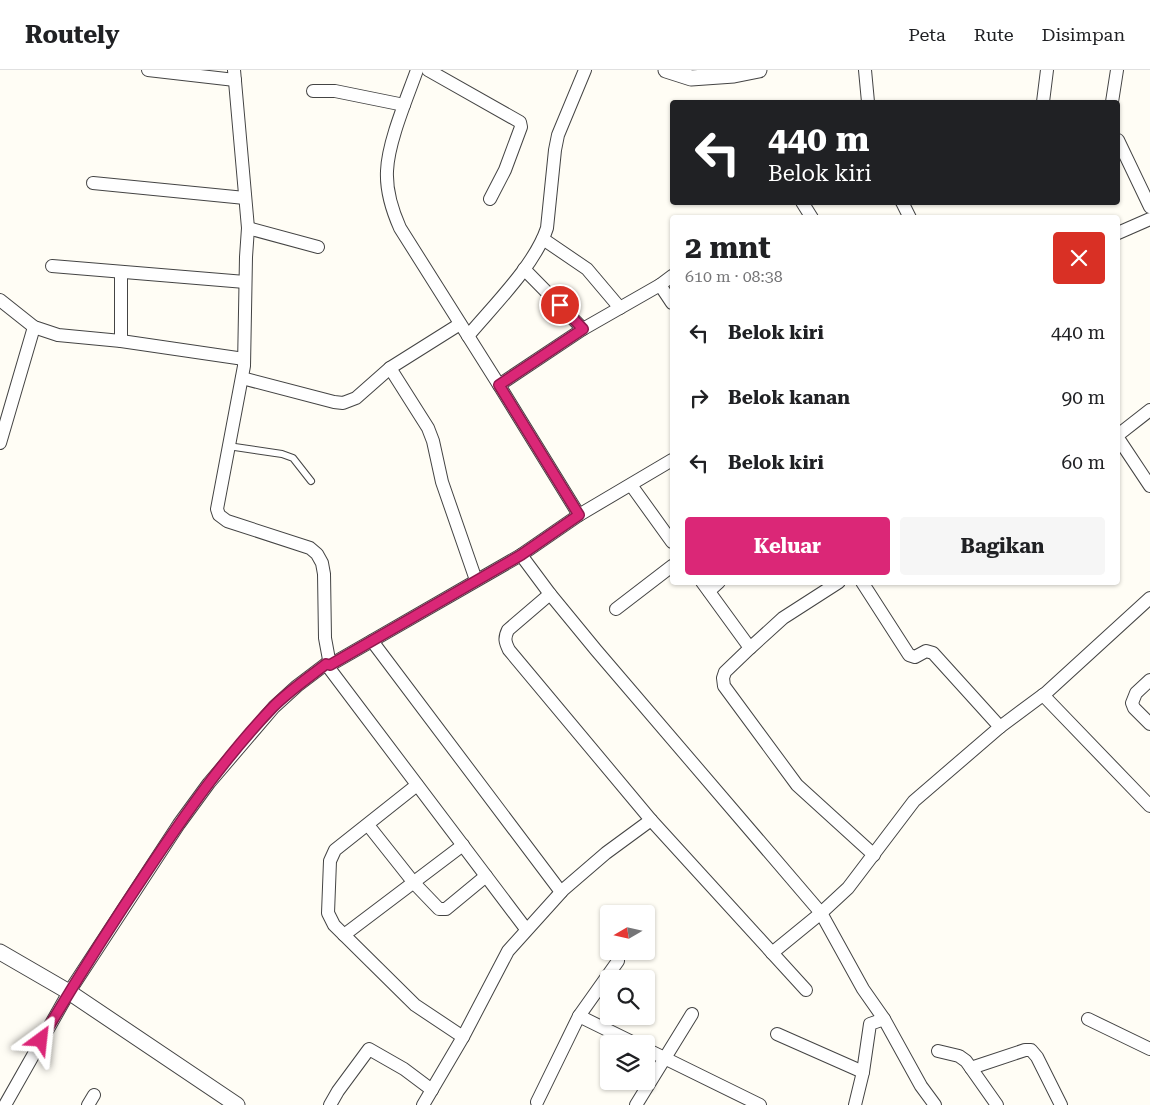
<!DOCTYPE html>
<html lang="id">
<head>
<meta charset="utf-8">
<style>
	:root { --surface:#fff; --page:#f6f6f6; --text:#202124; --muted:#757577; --line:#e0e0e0; --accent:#db2777 }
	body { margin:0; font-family:"Roboto Serif",serif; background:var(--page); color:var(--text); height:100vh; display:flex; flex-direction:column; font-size:19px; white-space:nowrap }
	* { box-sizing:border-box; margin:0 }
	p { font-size:16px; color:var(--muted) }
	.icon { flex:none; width:28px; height:28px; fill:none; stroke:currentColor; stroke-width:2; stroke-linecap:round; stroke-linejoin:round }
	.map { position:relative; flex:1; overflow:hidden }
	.panel { position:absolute; left:670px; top:145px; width:450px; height:370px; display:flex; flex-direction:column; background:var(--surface); border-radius:5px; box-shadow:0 1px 4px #0004 }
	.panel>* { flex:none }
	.top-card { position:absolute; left:670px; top:30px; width:450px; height:105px; border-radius:5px; box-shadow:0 1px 4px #0004; background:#202124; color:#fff; overflow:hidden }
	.needle { width:32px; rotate:261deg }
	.tools { position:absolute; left:600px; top:835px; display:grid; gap:10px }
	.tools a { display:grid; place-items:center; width:55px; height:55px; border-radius:5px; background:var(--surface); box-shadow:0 1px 4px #0004; font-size:25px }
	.pin { position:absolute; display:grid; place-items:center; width:42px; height:42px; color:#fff; margin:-21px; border:2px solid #fff; border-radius:50%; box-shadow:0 1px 5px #0007 }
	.me { position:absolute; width:55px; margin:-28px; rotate:30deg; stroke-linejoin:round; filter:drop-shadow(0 0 4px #0008) }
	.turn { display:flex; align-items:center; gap:18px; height:105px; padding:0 15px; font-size:22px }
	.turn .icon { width:65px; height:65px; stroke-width:2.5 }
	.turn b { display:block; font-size:35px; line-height:42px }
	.round { display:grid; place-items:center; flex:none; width:52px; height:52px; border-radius:5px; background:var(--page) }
	.headline { display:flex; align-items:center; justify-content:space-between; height:85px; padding:0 15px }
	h1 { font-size:30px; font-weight:700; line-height:38px }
	.action { display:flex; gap:10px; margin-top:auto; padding:10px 15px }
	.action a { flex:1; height:58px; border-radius:5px; background:var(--accent); color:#fff; font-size:20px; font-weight:700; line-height:58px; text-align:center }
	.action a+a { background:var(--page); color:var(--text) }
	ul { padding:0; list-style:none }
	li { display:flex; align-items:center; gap:15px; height:65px; padding:0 15px }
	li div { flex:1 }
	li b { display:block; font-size:19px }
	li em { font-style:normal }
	header { display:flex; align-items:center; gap:30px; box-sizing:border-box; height:70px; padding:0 25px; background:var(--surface); border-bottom:1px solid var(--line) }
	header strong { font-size:24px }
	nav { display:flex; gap:28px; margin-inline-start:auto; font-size:18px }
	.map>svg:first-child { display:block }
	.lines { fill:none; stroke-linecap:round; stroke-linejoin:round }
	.service-casing { stroke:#444; stroke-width:8 }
	.minor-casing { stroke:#444; stroke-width:14 }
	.tertiary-casing { stroke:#444; stroke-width:17 }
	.service { stroke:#fff; stroke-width:6 }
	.minor { stroke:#fff; stroke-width:12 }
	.tertiary { stroke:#fff; stroke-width:15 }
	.route-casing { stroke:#8e194d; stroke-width:12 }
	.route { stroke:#db2777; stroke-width:9 }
</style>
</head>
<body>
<header>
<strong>Routely</strong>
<nav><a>Peta</a><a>Rute</a><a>Disimpan</a></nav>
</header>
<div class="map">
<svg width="1150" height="1035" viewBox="0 0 1150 1035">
	<rect width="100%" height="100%" fill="#fffdf5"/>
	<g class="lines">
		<g class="service-casing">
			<path id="service" d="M228,376L282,384L293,388L311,411"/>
		</g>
		<g class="minor-casing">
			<g id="minor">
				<path d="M148,0L235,10"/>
				<path d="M234,0L248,158L246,187L244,296L217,439L219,445L227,451L310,478L317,484L322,493L324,504L325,568L330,595"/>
				<path d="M417,0C407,28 388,72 387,101C386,121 392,140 400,158L499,315L579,445"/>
				<path d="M428,0L520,52L521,57L505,100L490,129"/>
				<path d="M865,0L868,32"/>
				<path d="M313,21H335L404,35"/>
				<path d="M1043,32L1047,0"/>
				<path d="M1112,32L1117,0"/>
				<path d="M1118,70L1150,137"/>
				<path d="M93,113L245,128"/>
				<path d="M802,132L812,148"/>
				<path d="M902,132L910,148"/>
				<path d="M248,158L318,177"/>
				<path d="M1118,163L1150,149"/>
				<path d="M543,169L587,199L620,238"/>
				<path d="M52,196L245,212"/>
				<path d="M524,199L583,259"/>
				<path d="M660,215L672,233"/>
				<path d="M0,230L34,257L58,265L121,271L244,289"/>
				<path d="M468,266C493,236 535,195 547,158L555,80L558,65L585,0"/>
				<path d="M121,271V202"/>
				<path d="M390,298L428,358L433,371L442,412L476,510"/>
				<path d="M242,308L334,332L343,333L356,328L390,298L460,254"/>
				<path d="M499,315L583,259L660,215L672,206"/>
				<path d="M1118,365L1150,340"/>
				<path d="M1118,368L1150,416"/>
				<path d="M0,373L34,257"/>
				<path d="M631,415L672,472"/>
				<path d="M521,485L550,524L596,580L821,843L863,919L884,949L921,1016L935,1035"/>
				<path d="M702,512L750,578"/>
				<path d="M839,512L783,548L750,578L725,602L723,608L724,616L797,715L874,785"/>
				<path d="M862,512L909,585L915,587L926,581L933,583L1000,657"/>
				<path d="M709,521L719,512"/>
				<path d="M550,524L508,560C504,568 505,572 509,580L651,750L806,920"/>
				<path d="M616,539L672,496"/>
				<path d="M372,571L561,822"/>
				<path d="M326,594L526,859"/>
				<path d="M1150,610L1136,623L1132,633L1134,638L1150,654"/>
				<path d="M1043,625L1150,736"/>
				<path d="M417,715L335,780L330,791L328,843L334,855L415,935L463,967"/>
				<path d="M368,755L414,813L439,839H446L486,806"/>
				<path d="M344,865L463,775"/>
				<path d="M772,883L821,843L848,818L914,731L1000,657L1047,622L1150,528"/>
				<path d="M579,946L636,974"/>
				<path d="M1088,949L1150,979"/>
				<path d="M777,964L863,1002"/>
				<path d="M646,979L760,1035"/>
				<path d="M938,981L959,986L966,991L997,1035"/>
				<path d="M971,998L1025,980H1031L1037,987L1061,1035"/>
				<path d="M537,1032L579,946L618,891"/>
				<path d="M5,1035L69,922L179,754L209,713L274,637L297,616L326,594L330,595L521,485L579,445L672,390"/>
				<path d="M88,1035L94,1025"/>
				<path d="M330,1035L338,1021L369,979L404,999L432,1020"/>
				<path d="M423,1035L463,967L508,881L563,820L606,783L651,750"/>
				<path d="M636,1035L692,944"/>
				<path d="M855,1035L863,1002L870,954L884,949"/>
			</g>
		</g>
		<g class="tertiary-casing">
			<g id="tertiary">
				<path d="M666,0L691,8L734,5L759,0"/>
				<path d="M0,882L69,922L237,1035"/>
			</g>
		</g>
		<use href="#service" class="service"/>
		<use href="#minor" class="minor"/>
		<use href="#tertiary" class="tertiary"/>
	</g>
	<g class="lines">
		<g class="route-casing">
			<path id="route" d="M41,970C75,912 111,855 148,800C186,743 226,686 273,637C289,621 308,608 326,594L330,595L521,485L579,445L499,315L583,259L560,235"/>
		</g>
		<use href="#route" class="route"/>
	</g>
</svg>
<div class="tools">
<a><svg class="needle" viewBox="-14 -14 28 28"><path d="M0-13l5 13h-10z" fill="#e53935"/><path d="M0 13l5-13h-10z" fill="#757577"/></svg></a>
<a><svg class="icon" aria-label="search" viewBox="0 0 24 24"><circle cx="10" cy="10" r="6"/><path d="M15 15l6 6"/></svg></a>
<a><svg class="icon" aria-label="layers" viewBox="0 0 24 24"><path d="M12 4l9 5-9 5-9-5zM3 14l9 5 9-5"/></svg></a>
</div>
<div class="pin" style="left:560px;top:235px;background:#d93025"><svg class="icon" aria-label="arrive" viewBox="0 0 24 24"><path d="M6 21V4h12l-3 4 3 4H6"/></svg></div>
<svg class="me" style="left:41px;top:970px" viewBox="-20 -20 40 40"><path d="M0-17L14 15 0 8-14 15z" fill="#db2777" stroke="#fff" stroke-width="4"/></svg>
<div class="top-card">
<div class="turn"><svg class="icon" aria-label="left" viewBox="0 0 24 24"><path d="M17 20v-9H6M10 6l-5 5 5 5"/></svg><div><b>440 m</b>Belok kiri</div></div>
</div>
<section class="panel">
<div class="headline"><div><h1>2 mnt</h1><p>610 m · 08:38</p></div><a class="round" style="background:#d93025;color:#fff"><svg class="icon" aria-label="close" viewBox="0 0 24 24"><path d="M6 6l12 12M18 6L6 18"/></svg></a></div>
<ul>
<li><svg class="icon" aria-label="left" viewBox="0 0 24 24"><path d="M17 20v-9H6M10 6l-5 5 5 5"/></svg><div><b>Belok kiri</b></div><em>440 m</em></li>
<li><svg class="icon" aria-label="right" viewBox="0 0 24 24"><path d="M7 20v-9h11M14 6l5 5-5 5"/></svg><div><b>Belok kanan</b></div><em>90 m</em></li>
<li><svg class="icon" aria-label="left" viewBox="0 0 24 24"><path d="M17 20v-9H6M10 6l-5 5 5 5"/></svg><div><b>Belok kiri</b></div><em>60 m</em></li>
</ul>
<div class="action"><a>Keluar</a><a>Bagikan</a></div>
</section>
</div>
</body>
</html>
